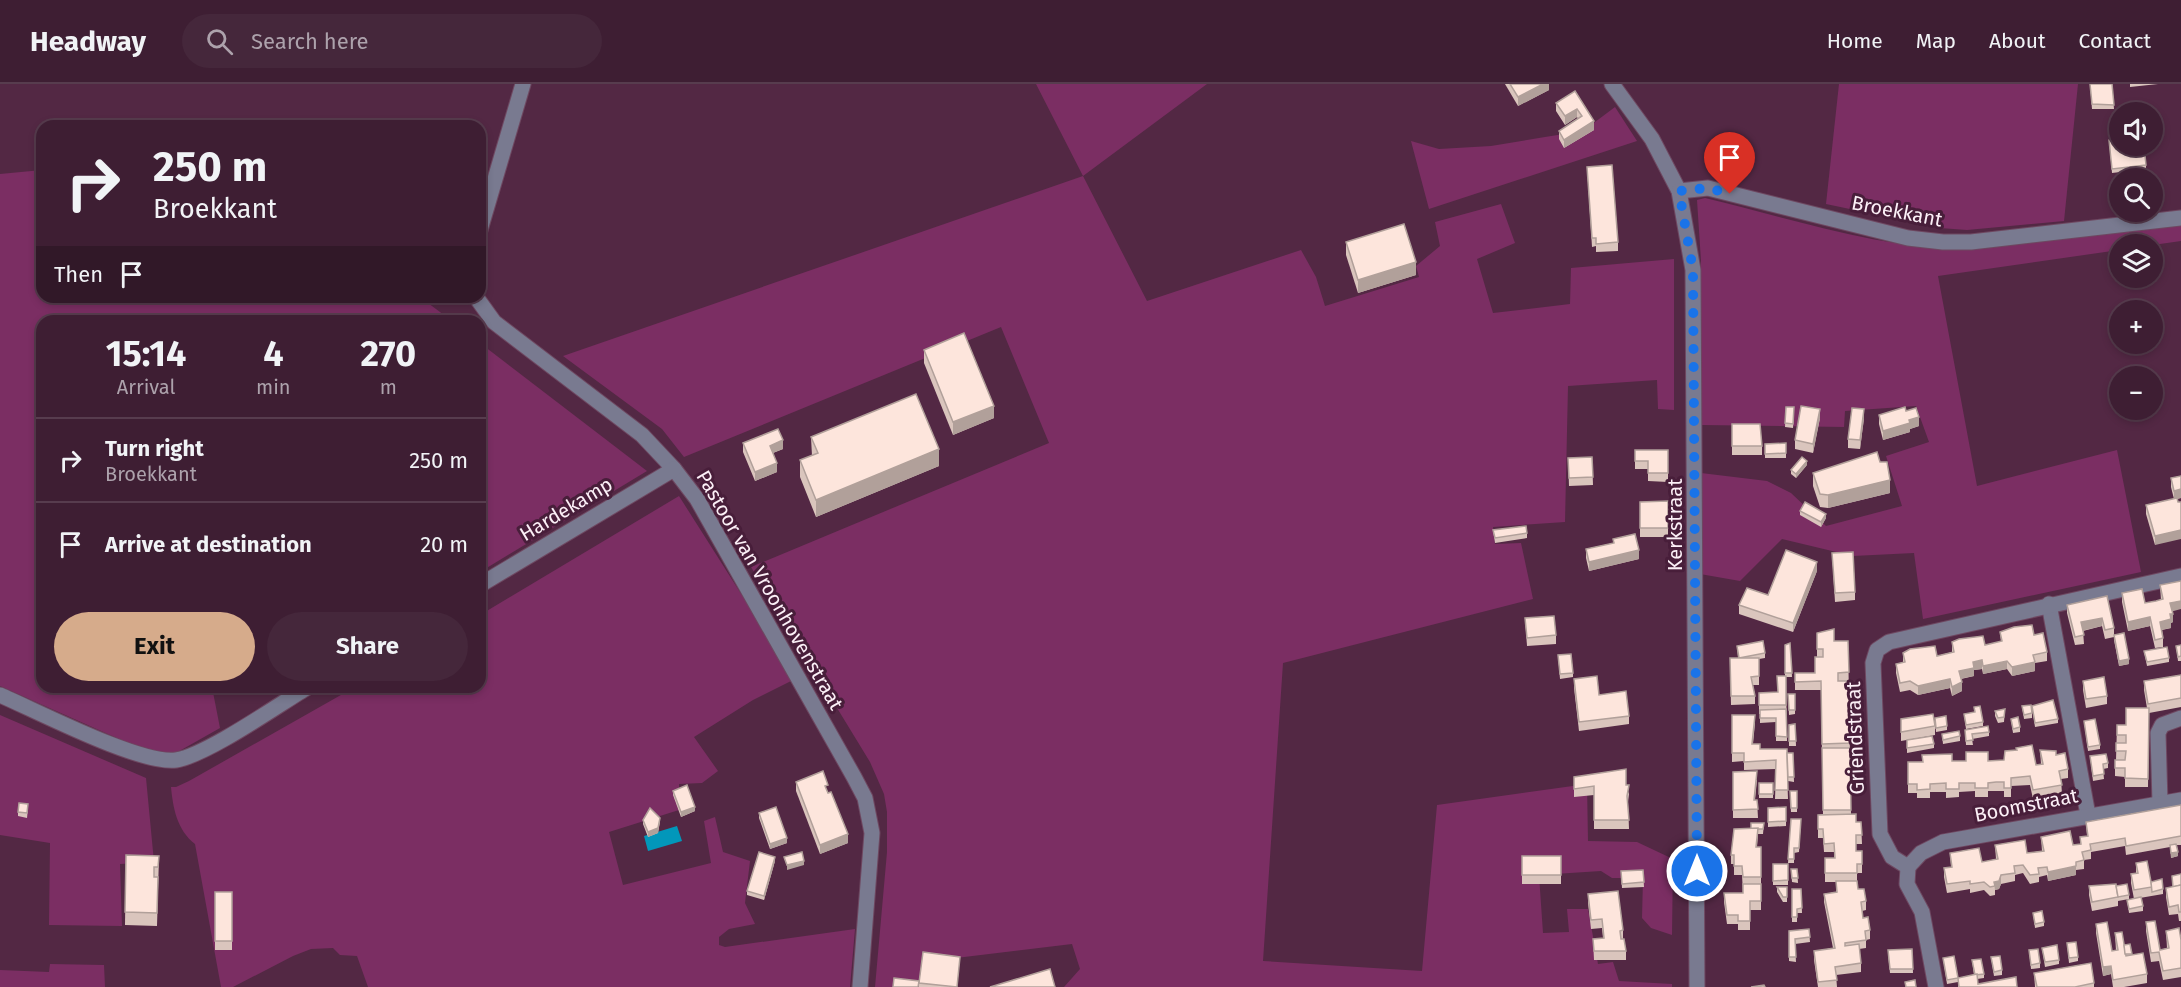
<!DOCTYPE html>
<html lang="en">
<head>
<meta charset="utf-8">
<style>
	:root { --surface:#3e1e33; --page:#45273b; --text:#f1f3f6; --muted:#ada2ac; --line:#573c4e; --accent:#d6ab8b }
	body { margin:0; font-family:"Fira Sans",sans-serif; background:var(--page); color:var(--text); height:100vh; display:flex; flex-direction:column; font-size:22px; white-space:nowrap }
	* { box-sizing:border-box; margin:0 }
	p { font-size:20px; color:var(--muted) }
	.icon { flex:none; width:33px; height:33px; fill:none; stroke:currentColor; stroke-width:2; stroke-linecap:round; stroke-linejoin:round }
	.map { position:relative; flex:1; overflow:hidden }
	.side { position:absolute; left:36px; top:231px; width:450px; height:378px; display:flex; flex-direction:column; background:var(--surface); border-radius:18px; box-shadow:0 3px 9px #0003,0 0 0 2px var(--line) }
	.side>* { flex:none }
	.hud { position:absolute; left:36px; top:36px; width:450px; height:183px; border-radius:18px; box-shadow:0 3px 9px #0003,0 0 0 2px var(--line); background:#3e1e33; color:var(--text); overflow:hidden }
	.fabs { position:absolute; left:2109px; top:18px; display:grid; gap:12px }
	.fabs a { display:grid; place-items:center; width:54px; height:54px; border-radius:50%; background:var(--surface); box-shadow:0 3px 9px #0003,0 0 0 2px var(--line); font-size:30px }
	.pin { position:absolute; display:grid; place-items:center; width:51px; height:51px; color:#fff; margin:-62px -26px; border-radius:50% 50% 50% 0; rotate:-45deg; box-shadow:0 0 6px #0007 }
	.pin .icon { rotate:45deg }
	.me { position:absolute; width:66px; margin:-33px; rotate:0deg; stroke-linejoin:round; filter:drop-shadow(0 0 4px #0008) }
	.turn { display:flex; align-items:center; gap:21px; height:126px; padding:0 18px; font-size:27px }
	.turn .icon { width:78px; height:78px; stroke-width:2.5 }
	.turn b { display:block; font-size:42px; line-height:51px }
	.then { display:flex; align-items:center; height:57px; padding:0 18px; background:#0003; gap:12px; font-size:22px }
	.eta { display:flex; justify-content:space-evenly; align-items:center; height:102px; text-align:center }
	.eta b { font-size:36px; font-weight:700; line-height:42px }
	.primary-button { display:flex; gap:12px; margin-top:auto; padding:12px 18px }
	.primary-button a { flex:1; height:69px; border-radius:36px; background:var(--accent); color:#111; font-size:24px; font-weight:700; line-height:69px; text-align:center }
	.primary-button a+a { background:var(--page); color:var(--text) }
	ul { padding:0; list-style:none }
	li { display:flex; align-items:center; gap:18px; height:84px; padding:0 18px; border-top:2px solid var(--line) }
	li div { flex:1 }
	li b { display:block; font-size:22px }
	li em { font-style:normal }
	header { display:flex; align-items:center; gap:36px; box-sizing:border-box; height:84px; padding:0 30px; background:var(--surface); border-bottom:2px solid var(--line) }
	header strong { font-size:28px }
	nav { display:flex; gap:33px; margin-inline-start:auto; font-size:21px }
	.search { width:420px; height:54px; background:var(--page); display:flex; align-items:center; gap:15px; box-sizing:border-box; padding:0 21px; border-radius:33px; color:var(--muted); font-size:22px }
	.map>svg:first-child { display:block }
	.green { fill:#7b2e63 }
	.water { fill:#0297ba }
	.lines { fill:none; stroke-linecap:round; stroke-linejoin:round }
	.minor-casing { stroke:#6e4861; stroke-width:17 }
	.minor { stroke:#797a90; stroke-width:15 }
	.wall { fill:#dac5bd }
	.shaded-wall { fill:#b1a09a }
	.building { fill:#fde5dc; stroke:#b1a09a; stroke-width:1.5 }
	.route { stroke:#1a73e8; stroke-width:10; stroke-dasharray:0 18 }
	.labels { text-anchor:middle; dominant-baseline:central; stroke-width:6; stroke-linejoin:round; paint-order:stroke }
	.street-label { font-size:20px; fill:#fcf0f7; stroke:#481e3a }
</style>
</head>
<body>
<header>
<strong>Headway</strong>
<div class="search"><svg class="icon" aria-label="search" viewBox="0 0 24 24"><circle cx="10" cy="10" r="6"/><path d="M15 15l6 6"/></svg>Search here</div>
<nav><a>Home</a><a>Map</a><a>About</a><a>Contact</a></nav>
</header>
<div class="map">
<svg width="2181" height="903" viewBox="0 0 2181 903">
	<rect width="100%" height="100%" fill="#532844"/>
	<g class="green">
		<path d="M1036,0H1207L1083,92L1147,217L1301,166L1316,193L1325,222L1419,193L1416,182L1440,162L1435,138L1501,120L1515,159L1477,175L1493,229L1570,220L1571,184L1674,175V326L1658,325L1657,296L1568,302L1565,438L1493,443L1495,460L1521,459L1533,515L1283,579L1263,877L1422,887L1437,721L1587,700L1588,757L1637,758L1673,775L1672,851L1651,844L1642,834L1643,794H1612L1601,787L1539,791L1543,849L1569,848L1567,825H1588L1598,880L1613,878L1619,897L1672,900V903H1064L1080,885L1072,860L956,874L920,903H875L887,768V728L884,710L870,678L751,483L1049,359L1001,243L684,373L662,345L563,272L1083,92Z"/>
		<path d="M1839,0H2078L2064,137L1967,146L1940,144L1826,120Z"/>
		<path d="M1615,23L1637,57L1429,125L1411,57L1439,65L1491,62L1545,53L1583,47Z"/>
		<path d="M42,86V213H420L452,237H42V603H212L220,644L167,674L155,671L0,602V90Z"/>
		<path d="M1705,114C1793,135 1889,168 1980,165L2181,141V157L2153,161L2120,160L2119,166L1938,192L1977,402L2117,366L2141,488L1923,535L1914,469L1853,472L1782,455L1740,497L1700,490L1701,389L1767,397L1791,409L1826,442L1902,422L1886,372L1929,358L1916,322L1845,327L1844,343L1701,341V177L1697,116Z"/>
		<path d="M480,259L647,387L480,488Z"/>
		<path d="M679,412L795,595L753,616L694,653L718,687L702,699L679,700V726L609,748L623,801L711,779L704,737L715,733L723,768L750,777L745,819L755,840L729,845L719,853V861L725,863L855,845L850,903H368L357,872L340,871L333,864L311,865L293,872L233,903H221L195,760C177,746 173,724 171,703H176L189,697L355,603H480V531Z"/>
		<path d="M0,631L146,694L154,778L120,780L122,842L49,841L50,759L0,751Z"/>
		<path d="M50,880L104,881L105,903H0V886L49,888Z"/>
	</g>
	<path class="water" d="M677,742L682,757L648,767L644,752Z"/>
	<g class="lines">
		<g class="minor-casing">
			<g id="minor">
				<path d="M1612,0L1652,55L1679,107L1693,186L1697,903"/>
				<path d="M1679,107L1708,104L1908,154L1943,158H1971L2181,134"/>
				<path d="M480,146L523,0"/>
				<path d="M476,213L494,238L642,351L674,385L697,415L854,693L865,714L872,749L860,903"/>
				<path d="M480,501L674,385"/>
				<path d="M2049,520L2088,731"/>
				<path d="M0,611C37,627 141,681 176,676C207,671 278,621 308,603"/>
				<path d="M2160,719L2158,649L2162,641L2181,634"/>
				<path d="M1908,783L1921,769L1943,758L2181,716"/>
				<path d="M1936,903L1922,828L1907,800L1908,783L1892,773L1880,750L1873,579L1877,566L1889,558L2181,492"/>
			</g>
		</g>
		<use href="#minor" class="minor"/>
	</g>
	<g class="wall">
		<path d="M1505,0H1549V6L1518,22Z"/>
		<path d="M2090,0H2112L2114,25H2092Z"/>
		<path d="M2130,0H2158L2130,3Z"/>
		<path d="M1575,7L1594,46L1564,64L1559,55V47L1578,35L1577,33L1565,41L1556,27V19Z"/>
		<path d="M2109,56L2146,81V85L2112,89Z"/>
		<path d="M1587,83L1618,158V167L1596,168V162L1592,163Z"/>
		<path d="M1346,158L1416,191L1358,209L1346,171Z"/>
		<path d="M924,266L994,334L953,351L924,279Z"/>
		<path d="M1786,323H1794L1793,344L1785,343Z"/>
		<path d="M1906,327L1919,342L1910,345V348L1883,356L1879,340V331Z"/>
		<path d="M1820,334L1813,369L1795,365V356Z"/>
		<path d="M1864,334L1860,365L1848,364V355Z"/>
		<path d="M1732,340L1762,362V371H1732Z"/>
		<path d="M811,353L939,382L816,433L800,393V376L812,372Z"/>
		<path d="M743,359L783,365L773,369L777,388L755,397L743,368Z"/>
		<path d="M1786,359V374H1765V360Z"/>
		<path d="M1635,366H1668V398L1648,397V385H1635Z"/>
		<path d="M1592,373L1593,401L1569,402L1568,374Z"/>
		<path d="M1807,381L1796,394L1791,390V386Z"/>
		<path d="M1813,389L1890,409L1828,424L1820,423L1813,402Z"/>
		<path d="M2181,392V414L2177,415L2155,461L2146,430V421L2174,415L2171,403V394Z"/>
		<path d="M1668,417V453H1640V418Z"/>
		<path d="M1800,427L1826,434L1821,443L1800,431Z"/>
		<path d="M1493,446L1527,449V454L1495,459Z"/>
		<path d="M1613,455L1639,475L1589,487L1586,474V465L1613,459Z"/>
		<path d="M1832,469L1855,508V516L1835,518Z"/>
		<path d="M1817,487L1793,548L1739,530V521L1768,511Z"/>
		<path d="M2160,501L2172,527L2173,538L2171,539V544L2162,546L2163,554V563L2155,564L2150,542L2128,547L2122,518V509L2145,519L2161,516Z"/>
		<path d="M2107,512L2114,544V553L2105,555L2102,542L2083,547L2084,560L2075,561L2067,529V521Z"/>
		<path d="M1525,534L1556,551V560L1527,562Z"/>
		<path d="M2000,548L2034,551L2047,568V577L2035,579V587L2012,592L2007,585L1983,590L1982,585L1974,586V592L1961,595L1962,607L1952,612L1950,604L1918,611L1910,606L1900,608L1896,589V580L1903,578V569L1937,572L1952,568V558L1985,561L2001,558Z"/>
		<path d="M1817,549L1834,557H1848L1851,730L1856,738H1861L1862,760H1856V767H1862V789H1857V797L1858,805L1866,817V826L1862,827L1863,834L1870,846V855L1866,856V864L1859,865L1861,879V888L1836,891L1837,903H1818L1814,876V867L1833,864L1824,818V810L1836,808V798H1825V774H1834V768H1824L1823,754H1818V731L1823,730L1821,606H1795V589H1815L1817,573Z"/>
		<path d="M2114,551L2129,580L2119,582L2114,556Z"/>
		<path d="M1790,559L1792,593H1786L1787,657H1776V638L1760,639V630H1759V609L1778,608L1785,592V561Z"/>
		<path d="M2181,561V577H2178L2176,562Z"/>
		<path d="M1737,562L1765,569V574L1759,575V601H1753L1755,612V620L1731,621L1730,574H1738Z"/>
		<path d="M2144,567L2169,574V578L2147,582Z"/>
		<path d="M1558,571L1573,589V593L1560,595Z"/>
		<path d="M2181,591V623L2149,629L2148,703H2125V693L2115,692V676H2116L2117,641H2126L2147,624L2144,606V597Z"/>
		<path d="M1574,595L1629,632V640L1579,647L1574,604Z"/>
		<path d="M2083,597L2107,612V620L2086,624L2083,606Z"/>
		<path d="M1788,610H1795V630L1789,631Z"/>
		<path d="M2022,622L2032,629V634L2024,635Z"/>
		<path d="M2032,622L2058,635V639L2035,643Z"/>
		<path d="M1974,623L1983,638V642L1966,645L1964,630L1975,628Z"/>
		<path d="M2005,625L2004,638L1998,639L1995,632V627Z"/>
		<path d="M1732,631L1755,639L1753,660L1760,665L1787,669H1793L1794,698L1788,697L1787,688L1788,715H1775L1776,685L1744,686V677L1732,678Z"/>
		<path d="M1935,634L1947,642V646L1936,648Z"/>
		<path d="M1901,635L1935,642V651L1901,657Z"/>
		<path d="M2011,635L2020,643V648L2013,649Z"/>
		<path d="M2084,637L2100,661V665L2088,667Z"/>
		<path d="M1795,640L1796,662H1789V641Z"/>
		<path d="M1965,646L1989,648V652L1972,655L1973,661H1966Z"/>
		<path d="M1942,650L1960,652V657L1943,660Z"/>
		<path d="M1907,656L1934,660V664L1907,669Z"/>
		<path d="M2040,666L2056,671L2068,685V694L2061,695L2062,710L2033,715L2030,701L2011,702V713H2004V707H1988V713H1975V707L1959,708V713L1946,714V708H1930V714H1917V709H1908V678L1966,677V668L1988,677L2036,681L2041,680Z"/>
		<path d="M2090,672L2108,679V684L2103,685L2104,695L2093,697Z"/>
		<path d="M1733,688L1757,696L1755,716H1757L1758,734H1733Z"/>
		<path d="M1574,693L1626,701L1629,710L1628,718L1629,745H1594V711L1574,713Z"/>
		<path d="M796,698L828,709L848,759L820,770L796,707Z"/>
		<rect x="1759" y="699" width="14" height="15"/>
		<path d="M673,707L695,727L681,733L673,711Z"/>
		<path d="M1790,707H1797V728H1791Z"/>
		<path d="M2181,721V761H2177L2178,772L2171,774L2170,763L2126,771L2125,762L2091,768V775L2084,776V785L2076,786V791L2048,797L2047,791L2039,793V798L2030,800L2023,789L2015,791V797L2001,800L1999,805L1995,806V811L1990,812L1984,806L1970,809V805L1947,809L1944,793V784L1951,783L1950,769L1982,778L1996,775L1995,761L2027,769L2042,767L2041,753L2073,761L2080,760V753L2087,752L2086,738Z"/>
		<path d="M1786,723V742L1768,743V724Z"/>
		<path d="M28,724L27,734L18,732V728Z"/>
		<path d="M759,729L787,759L770,765L759,734Z"/>
		<path d="M1791,735H1801L1799,768L1794,769V779H1788Z"/>
		<path d="M643,736L660,738L658,749L648,753L643,740Z"/>
		<path d="M1764,739L1763,750H1758L1757,763H1761V826H1750V846H1738V840H1727L1724,818V809H1743L1742,791H1734V780H1731V771L1751,745Z"/>
		<path d="M126,771L159,772L157,842L125,841Z"/>
		<rect x="1522" y="772" width="39" height="28"/>
		<path d="M775,777L764,816L747,811V807Z"/>
		<path d="M2136,779L2151,798L2163,805V810L2134,815L2131,799V790L2136,789Z"/>
		<rect x="1773" y="780" width="15" height="21"/>
		<path d="M1791,785H1797L1798,799L1792,798Z"/>
		<path d="M1643,786L1644,803L1622,804L1621,787Z"/>
		<path d="M2181,790V837H2179L2178,830L2169,831L2166,813V804L2173,803L2172,792Z"/>
		<path d="M2089,802H2116L2129,811V815L2118,817V822L2092,827L2089,811Z"/>
		<path d="M1777,803H1787V818H1783L1777,808Z"/>
		<path d="M1792,805H1801L1802,829H1797V838H1792Z"/>
		<rect x="215" y="808" width="17" height="58"/>
		<path d="M1588,810L1623,846V855L1626,867V876H1594L1593,855L1603,854L1602,844L1591,845L1588,819Z"/>
		<path d="M2127,816L2143,822V827L2129,829Z"/>
		<path d="M2033,829L2044,838V842L2035,844Z"/>
		<path d="M2146,838L2160,866L2167,864L2166,847L2181,856V893L2163,896L2159,877L2151,878L2146,847Z"/>
		<path d="M2096,840L2112,867H2116L2115,849L2124,861L2130,860L2132,871L2147,890V899L2124,903H2113L2111,890L2103,892L2096,849Z"/>
		<path d="M1809,845L1810,858L1795,860L1796,878L1789,877V847Z"/>
		<path d="M2067,859L2078,873V877L2069,879Z"/>
		<path d="M2042,864L2059,876V880L2045,883Z"/>
		<path d="M1912,865L1913,889H1890L1888,870Z"/>
		<path d="M2029,866L2040,879V884L2031,885Z"/>
		<path d="M1991,873L2002,886V891L1994,892Z"/>
		<path d="M1943,874L1958,894L1974,891L1972,876L1984,890V894L1977,895L1978,900L2017,903H1958V898L1947,900Z"/>
		<path d="M2034,889L2094,899V903H2035Z"/>
		<path d="M919,899L958,903H919Z"/>
	</g>
	<g class="shaded-wall">
		<path d="M1543,0H1549V6L1518,22V13Z"/>
		<path d="M1577,25V33L1565,41V32Z"/>
		<path d="M1594,37V46L1564,64V56Z"/>
		<path d="M1416,178V191L1358,209V196Z"/>
		<path d="M994,322V334L953,351V338Z"/>
		<path d="M1820,325V334L1813,369V360Z"/>
		<path d="M1864,325V334L1860,365V356Z"/>
		<path d="M1919,333V342L1910,345V348L1883,356V347L1909,336Z"/>
		<path d="M783,356V365L770,370V362Z"/>
		<path d="M939,365V382L816,433V416Z"/>
		<path d="M1807,377V381L1796,394V390Z"/>
		<path d="M777,379V388L755,397V388Z"/>
		<path d="M1890,396V409L1828,424V411Z"/>
		<path d="M2181,405V414L2174,415V407Z"/>
		<path d="M1826,430V434L1821,443V438Z"/>
		<path d="M2181,446V455L2155,461V452Z"/>
		<path d="M1639,466V475L1589,487V478Z"/>
		<path d="M1817,478V487L1793,548V539Z"/>
		<path d="M2181,517V525L2170,528V519Z"/>
		<path d="M2170,530H2173V538L2171,539V544L2160,546V538Z"/>
		<path d="M2150,533V542L2128,547V538Z"/>
		<path d="M2102,534V542L2081,547V538Z"/>
		<path d="M2129,575V580L2119,582V577Z"/>
		<path d="M1982,576V585L1974,586V592L1959,595V587L1973,578Z"/>
		<path d="M2007,577V585L1983,590V582Z"/>
		<path d="M2035,578V587L2012,592V583Z"/>
		<path d="M1950,595V604L1918,611V602Z"/>
		<path d="M1962,598V607L1952,612V603Z"/>
		<path d="M695,723V727L681,733V728Z"/>
		<path d="M660,734L658,749L648,753V748Z"/>
		<path d="M848,750V759L820,770V761Z"/>
		<path d="M787,754V759L770,765V760Z"/>
		<path d="M2178,768V772L2171,774V769Z"/>
		<path d="M775,773V777L764,816V812Z"/>
		<path d="M804,777V781L787,786V781Z"/>
		<path d="M2076,782V791L2048,797V788Z"/>
		<path d="M2001,791V800L1999,805L1995,806L1994,798Z"/>
		<path d="M2111,882V890L2103,892V883Z"/>
	</g>
	<g class="building">
		<path d="M1510,0H1543L1518,13Z"/>
		<path d="M2090,0H2112L2114,21L2092,20Z"/>
		<path d="M1575,7L1594,37L1564,56L1559,47L1582,32L1577,25L1565,32L1556,19Z"/>
		<path d="M2120,54V62H2144L2146,81L2112,85L2109,56Z"/>
		<path d="M1612,81L1618,158L1596,160V154H1592L1587,83Z"/>
		<path d="M1404,140L1416,178L1358,196L1346,158Z"/>
		<path d="M964,249L994,322L953,338L924,266Z"/>
		<path d="M916,310L939,365L816,416L800,376L818,369L811,353Z"/>
		<path d="M1801,322L1820,325L1813,360L1795,356Z"/>
		<path d="M1786,323H1794L1793,340L1785,339Z"/>
		<path d="M1905,323L1906,327L1916,324L1919,333L1909,336L1910,339L1883,347L1879,331Z"/>
		<path d="M1852,324L1864,325L1860,356L1848,355Z"/>
		<path d="M1732,340H1760L1762,362H1732Z"/>
		<path d="M778,345L783,356L770,362L777,379L755,388L743,359Z"/>
		<path d="M1786,359V369L1765,370V360Z"/>
		<path d="M1635,366H1668V389H1648V377H1635Z"/>
		<path d="M1877,368L1880,378H1887L1890,396L1828,411L1820,410L1813,389Z"/>
		<path d="M1592,373L1593,393L1569,394L1568,374Z"/>
		<path d="M1802,373L1807,377L1796,390L1791,386Z"/>
		<path d="M2181,392V405L2174,407L2171,394Z"/>
		<path d="M2177,414L2178,418H2181V446L2155,452L2146,421Z"/>
		<path d="M1668,417V444H1640V418Z"/>
		<path d="M1805,418L1826,430L1821,438L1800,427Z"/>
		<path d="M1526,442L1527,449L1495,454L1493,446Z"/>
		<path d="M1635,450L1639,466L1589,478L1586,465L1614,459L1613,455Z"/>
		<path d="M1786,466L1817,478L1793,539L1739,521L1747,504L1768,511Z"/>
		<path d="M1853,468L1855,508L1835,509L1832,469Z"/>
		<path d="M2181,497V517L2170,519L2173,530H2170L2171,535L2160,538L2163,554L2155,556L2150,533L2128,538L2122,509L2142,505L2145,519L2156,517L2163,515L2160,501Z"/>
		<path d="M2107,512L2114,544L2105,546L2102,534L2081,538L2084,551L2075,553L2067,521Z"/>
		<path d="M1554,532L1556,551L1527,554L1525,534Z"/>
		<path d="M2032,541L2034,551L2043,549L2047,568L2033,571L2035,578L2012,583L2007,577L1983,582L1982,576L1973,578L1974,584L1959,587L1962,598L1952,603L1950,595L1918,602L1910,597L1900,599L1896,580L1905,578L1903,569L1910,565L1935,562L1937,572L1954,568L1952,558L1959,555L1983,552L1985,561L2002,557L2000,548L2014,543Z"/>
		<path d="M1834,545V557H1848L1849,588L1838,589V597H1849L1850,659L1822,660L1821,597L1795,598V589H1815V573H1823V565H1817V549Z"/>
		<path d="M2124,549L2129,575L2119,577L2114,551Z"/>
		<path d="M1763,557L1765,569L1739,574L1737,562Z"/>
		<path d="M1790,559L1792,589H1785V561Z"/>
		<path d="M2181,561V572L2178,573L2176,562Z"/>
		<path d="M2167,563L2169,574L2147,578L2144,567Z"/>
		<path d="M1571,570L1573,589L1560,590L1558,571Z"/>
		<path d="M1730,574H1759V592L1751,593L1755,612H1731Z"/>
		<path d="M2181,591V614L2148,620L2144,597Z"/>
		<path d="M1597,592L1599,611L1626,607L1629,632L1579,638L1574,595Z"/>
		<path d="M1777,592H1786V621H1759V609L1778,608Z"/>
		<path d="M2104,593L2107,612L2086,615L2083,597Z"/>
		<path d="M1788,610H1795V626H1789Z"/>
		<path d="M2053,616L2058,635L2035,639L2032,622Z"/>
		<path d="M2031,621L2032,629L2024,631L2022,622Z"/>
		<path d="M1980,622L1983,638L1966,641L1964,630L1975,628L1974,623Z"/>
		<path d="M2126,624H2149L2148,695L2125,694V684H2115V676H2125L2126,667H2116V659H2126V651H2117V641H2126Z"/>
		<path d="M1786,625L1787,653L1776,652V634H1760V626Z"/>
		<path d="M2005,625L2004,633L1998,634L1995,627Z"/>
		<path d="M1933,630L1935,642L1901,648V635Z"/>
		<path d="M1732,631H1755L1752,660H1760V665H1787L1788,706H1775L1776,676L1744,678V669H1732Z"/>
		<path d="M1946,632L1947,642L1936,644L1935,634Z"/>
		<path d="M2018,633L2020,643L2013,645L2011,635Z"/>
		<path d="M2095,635L2100,661L2088,663L2084,637Z"/>
		<path d="M1795,640L1796,657H1789V641Z"/>
		<path d="M1988,642L1989,648L1972,650L1973,656L1966,657L1965,646Z"/>
		<path d="M1959,647L1960,652L1943,656L1942,650Z"/>
		<path d="M1932,652L1934,660L1907,664V656Z"/>
		<path d="M2032,661L2036,681L2043,680L2040,666L2056,667V671L2065,669L2068,685L2059,687L2062,701L2033,706L2030,692L2011,694V704H2004V698H1996L1988,699V704H1975V699H1959V705H1946V699L1930,700V705L1917,706V700H1908V678H1923L1922,671L1952,670V677H1966V668H1988V677L2004,676L2005,667L2017,666L2016,664Z"/>
		<path d="M1822,664H1850L1851,726H1823Z"/>
		<path d="M1787,669H1793L1794,693H1788Z"/>
		<path d="M2106,670L2108,679L2103,680L2104,690L2093,692L2090,672Z"/>
		<path d="M1626,685V701H1629L1627,712L1629,736H1594V702L1574,705V693Z"/>
		<path d="M823,687L828,701L825,702L828,709L831,708L848,750L820,761L796,698Z"/>
		<path d="M1757,687L1754,716H1757L1758,725L1733,726V688Z"/>
		<rect x="1759" y="699" width="14" height="11"/>
		<path d="M687,701L695,723L681,728L673,707Z"/>
		<path d="M1790,707H1797V724H1791Z"/>
		<path d="M19,719L28,720L27,729L18,728Z"/>
		<path d="M2181,721V752L2126,762L2125,754L2090,760L2091,766L2082,768L2084,776L2076,778V782L2048,788L2047,783L2038,784L2039,790L2030,791L2023,781L2014,782L2015,789L2001,791L1999,797L1994,798L1995,802L1990,803L1984,798L1970,800V797L1947,800L1944,784L1952,783L1950,769L1979,764L1982,778L1998,775L1995,761L2025,756L2027,769L2044,767L2041,753L2070,747L2073,761L2081,760L2080,753L2088,752L2086,738Z"/>
		<path d="M776,723L787,754L770,760L759,729Z"/>
		<path d="M1786,723V737L1768,738V724Z"/>
		<path d="M650,724L660,734L658,744L648,748L643,736Z"/>
		<path d="M1856,730V738H1861L1862,751H1856V767H1862V780H1857V789H1825V774H1835L1834,759L1824,760L1823,745H1818V731Z"/>
		<path d="M1791,735H1801L1799,764H1794V775H1788Z"/>
		<path d="M1751,739H1764L1763,745H1751Z"/>
		<path d="M1758,744L1756,763H1761V793H1743L1742,782H1734V771H1731L1734,745Z"/>
		<path d="M2176,760L2178,768L2171,769L2170,761Z"/>
		<path d="M759,768L775,773L764,812L747,807Z"/>
		<path d="M802,768L804,777L787,781L784,773Z"/>
		<path d="M126,771L159,772L158,783H154V793H158L157,829L125,828Z"/>
		<rect x="1522" y="772" width="39" height="19"/>
		<path d="M2147,777L2152,803L2134,806L2131,790L2138,789L2136,779Z"/>
		<path d="M1773,780H1788V796L1773,797Z"/>
		<path d="M1791,785H1797L1798,794H1792Z"/>
		<path d="M1643,786L1644,798L1622,800L1621,787Z"/>
		<path d="M2181,790V801L2173,803L2172,792Z"/>
		<path d="M2162,795L2163,805L2152,808L2151,798Z"/>
		<path d="M1836,797H1857L1858,805H1864L1866,817L1861,818L1863,834L1868,833L1870,846L1865,847L1866,856L1845,859V862L1859,860L1861,879L1835,883L1837,896L1818,898L1814,867L1835,864L1824,810L1837,808Z"/>
		<path d="M1743,800H1761V817H1750V837H1738V831H1727L1724,809H1743Z"/>
		<path d="M2116,800L2118,813L2092,818L2089,802Z"/>
		<path d="M2127,800L2129,811L2118,813L2116,802Z"/>
		<path d="M2181,801V828H2179L2178,821L2169,823L2166,804Z"/>
		<path d="M1777,803H1787V813H1783Z"/>
		<path d="M1792,805H1801L1802,824L1797,825V833H1792Z"/>
		<path d="M1618,807L1623,846L1620,847L1621,855H1624L1626,867H1594L1593,855L1604,854L1602,835L1591,836L1588,810Z"/>
		<rect x="215" y="808" width="17" height="49"/>
		<path d="M2141,813L2143,822L2129,825L2127,816Z"/>
		<path d="M2042,827L2044,838L2035,840L2033,829Z"/>
		<path d="M2155,837L2160,866L2169,864L2166,847L2179,844L2181,856V884L2163,887L2159,868L2151,869L2146,838Z"/>
		<path d="M2107,838L2112,867L2118,866L2115,849L2122,848L2126,872L2143,869L2147,890L2113,896L2111,882L2103,883L2096,840Z"/>
		<path d="M1809,845L1810,853L1795,855L1796,873H1789V847Z"/>
		<path d="M2076,858L2078,873L2069,874L2067,859Z"/>
		<path d="M2130,860L2132,870H2125L2124,861Z"/>
		<path d="M2057,861L2059,876L2045,878L2042,864Z"/>
		<path d="M1912,865L1913,885H1890L1888,866Z"/>
		<path d="M2038,865L2040,879L2031,881L2029,866Z"/>
		<path d="M923,868L960,873L957,903L919,899Z"/>
		<path d="M1954,872L1958,894L1947,896L1943,874Z"/>
		<path d="M2000,872L2002,886L1994,888L1991,873Z"/>
		<path d="M1981,875L1984,890L1975,891L1972,876Z"/>
		<path d="M2091,879L2094,899L2075,903H2037L2034,889Z"/>
		<path d="M1050,885L1055,903H990Z"/>
		<path d="M1977,890L1978,900L2016,893L2017,903H1959L1958,894Z"/>
		<path d="M894,894L919,897L918,903H893Z"/>
		<path d="M1915,896L1916,903H1906L1905,898Z"/>
		<path d="M1764,901L1765,903H1751Z"/>
	</g>
	<g class="lines">
		<path class="route" d="M1697,787L1693,186L1679,107L1708,104L1730,110"/>
	</g>
	<g class="labels">
		<g class="street-label">
			<text transform="translate(1897 127) rotate(11)">Broekkant</text>
			<text transform="translate(566 425) rotate(-31)">Hardekamp</text>
			<text transform="translate(1675 441) rotate(-90)">Kerkstraat</text>
			<text transform="translate(770 506) rotate(60)">Pastoor van Vroonhovenstraat</text>
			<text transform="translate(1855 654) rotate(-92)">Griendstraat</text>
			<text transform="translate(2026 721) rotate(-11)">Boomstraat</text>
		</g>
	</g>
</svg>
<div class="fabs">
<a><svg class="icon" aria-label="sound" viewBox="0 0 24 24"><path d="M4 9h4l5-4v14l-5-4H4zM17 9q2 3 0 6"/></svg></a>
<a><svg class="icon" aria-label="search" viewBox="0 0 24 24"><circle cx="10" cy="10" r="6"/><path d="M15 15l6 6"/></svg></a>
<a><svg class="icon" aria-label="layers" viewBox="0 0 24 24"><path d="M12 4l9 5-9 5-9-5zM3 14l9 5 9-5"/></svg></a>
<a>+</a>
<a>−</a>
</div>
<div class="pin" style="left:1730px;top:110px;background:#d93025"><svg class="icon" aria-label="arrive" viewBox="0 0 24 24"><path d="M6 21V4h12l-3 4 3 4H6"/></svg></div>
<svg class="me" style="left:1697px;top:787px" viewBox="-20 -20 40 40"><circle r="17" fill="#1a73e8" stroke="#fff" stroke-width="3"/><path d="M0-11L8 9 0 5-8 9z" fill="#fff"/></svg>
<div class="hud">
<div class="turn"><svg class="icon" aria-label="right" viewBox="0 0 24 24"><path d="M7 20v-9h11M14 6l5 5-5 5"/></svg><div><b>250 m</b>Broekkant</div></div>
<div class="then">Then<svg class="icon" aria-label="arrive" viewBox="0 0 24 24"><path d="M6 21V4h12l-3 4 3 4H6"/></svg></div>
</div>
<section class="side">
<div class="eta">
<div><b>15:14</b><p>Arrival</p></div>
<div><b>4</b><p>min</p></div>
<div><b>270</b><p>m</p></div>
</div>
<ul>
<li><svg class="icon" aria-label="right" viewBox="0 0 24 24"><path d="M7 20v-9h11M14 6l5 5-5 5"/></svg><div><b>Turn right</b><p>Broekkant</p></div><em>250 m</em></li>
<li><svg class="icon" aria-label="arrive" viewBox="0 0 24 24"><path d="M6 21V4h12l-3 4 3 4H6"/></svg><div><b>Arrive at destination</b></div><em>20 m</em></li>
</ul>
<div class="primary-button"><a>Exit</a><a>Share</a></div>
</section>
</div>
</body>
</html>
